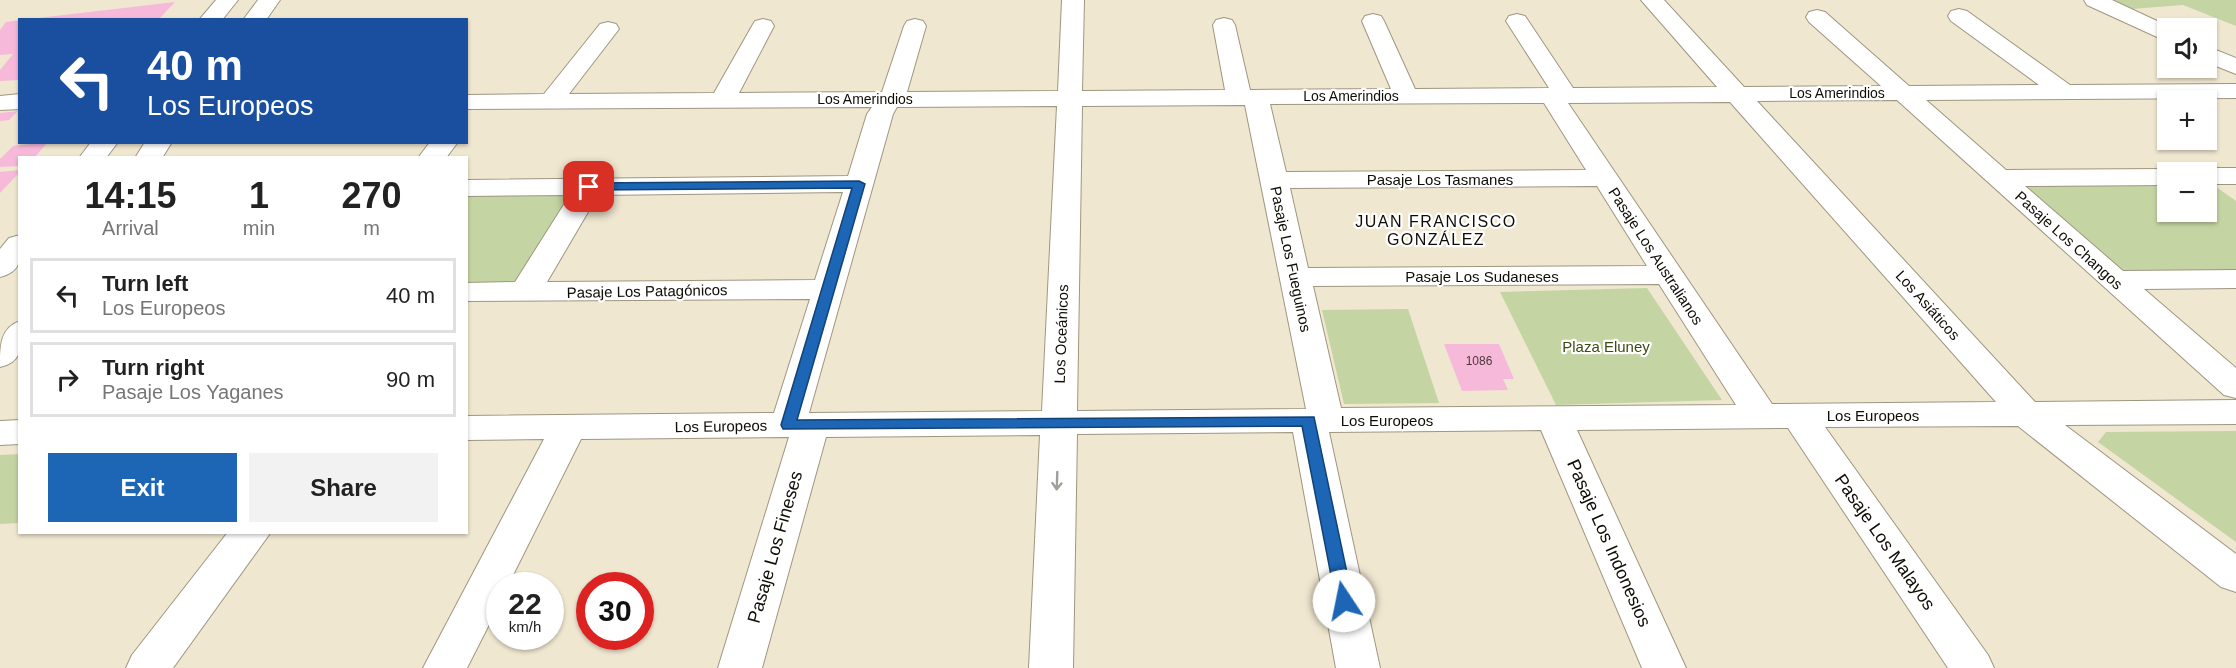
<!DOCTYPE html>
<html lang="en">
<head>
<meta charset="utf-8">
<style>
	:root { --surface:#fff; --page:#f2f2f2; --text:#222; --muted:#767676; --line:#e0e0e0; --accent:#1c66b5 }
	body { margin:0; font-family:Arial,sans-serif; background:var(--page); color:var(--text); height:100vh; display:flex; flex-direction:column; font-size:22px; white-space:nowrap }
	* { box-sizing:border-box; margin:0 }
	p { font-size:20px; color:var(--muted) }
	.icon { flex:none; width:33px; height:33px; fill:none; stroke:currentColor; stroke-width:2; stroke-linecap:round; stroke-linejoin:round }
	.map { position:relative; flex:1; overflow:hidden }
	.panel { position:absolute; left:18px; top:156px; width:450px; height:378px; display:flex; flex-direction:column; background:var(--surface); border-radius:0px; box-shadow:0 2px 4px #0004 }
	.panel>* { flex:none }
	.guide { position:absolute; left:18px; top:18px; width:450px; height:126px; border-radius:0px; box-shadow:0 2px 4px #0004; background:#1a4fa0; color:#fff; overflow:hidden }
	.buttons { position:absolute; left:2157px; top:18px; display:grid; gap:12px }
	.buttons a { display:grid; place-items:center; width:60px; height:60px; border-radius:0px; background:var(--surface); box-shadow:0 2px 4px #0004; font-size:30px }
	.speed { position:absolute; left:486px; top:572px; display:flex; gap:12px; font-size:30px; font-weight:700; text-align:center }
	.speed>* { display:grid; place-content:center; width:78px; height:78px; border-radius:50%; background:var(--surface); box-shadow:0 2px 4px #0004; line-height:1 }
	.speed small { font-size:15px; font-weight:400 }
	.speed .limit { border:9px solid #d22; background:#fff; color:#111 }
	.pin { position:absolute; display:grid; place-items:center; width:51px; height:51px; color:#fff; margin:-26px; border-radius:12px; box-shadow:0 3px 9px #0006 }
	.me { position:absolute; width:66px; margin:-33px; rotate:349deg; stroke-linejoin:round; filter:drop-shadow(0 0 4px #0008) }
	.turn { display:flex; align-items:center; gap:21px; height:126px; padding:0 30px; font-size:27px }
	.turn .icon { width:78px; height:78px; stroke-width:2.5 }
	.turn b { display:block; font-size:42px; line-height:51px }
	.eta { display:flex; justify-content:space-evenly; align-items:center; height:102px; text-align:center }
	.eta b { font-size:36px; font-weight:700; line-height:42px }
	.primary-button { display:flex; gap:12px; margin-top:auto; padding:12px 30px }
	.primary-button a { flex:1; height:69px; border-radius:0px; background:var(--accent); color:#fff; font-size:24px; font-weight:700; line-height:69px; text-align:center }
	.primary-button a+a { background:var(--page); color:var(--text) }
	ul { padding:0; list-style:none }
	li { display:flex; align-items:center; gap:18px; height:75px; margin:0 12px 9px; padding:0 18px; border:3px solid var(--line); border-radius:0px }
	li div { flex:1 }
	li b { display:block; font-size:22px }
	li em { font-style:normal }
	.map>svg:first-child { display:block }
	.green { fill:#c4d4a3 }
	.building { fill:#f6b9da }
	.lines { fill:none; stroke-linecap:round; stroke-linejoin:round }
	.minor-casing { stroke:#9f9681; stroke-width:2 }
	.major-casing { stroke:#9f9681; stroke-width:2 }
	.minor { fill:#fff; fill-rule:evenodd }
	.major { fill:#fff; fill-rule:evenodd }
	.oneway { stroke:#9f9e9b }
	.route { fill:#1c66b5; stroke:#124276; stroke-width:1.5 }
	.labels { text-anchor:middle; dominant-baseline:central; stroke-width:4.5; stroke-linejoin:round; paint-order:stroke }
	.number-label { font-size:12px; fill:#4a383b }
	.far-street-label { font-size:14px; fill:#100d06; stroke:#fff }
	.street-label { font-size:15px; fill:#100d06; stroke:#fff }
	.park-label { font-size:15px; fill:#3c4a14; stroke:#fff }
	.neighbourhood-label { font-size:16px; letter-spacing:1.5px; fill:#100d06; stroke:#fff }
	.near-street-label { font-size:18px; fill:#100d06; stroke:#fff }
</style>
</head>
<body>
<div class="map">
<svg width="2236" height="668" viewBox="0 0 2236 668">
	<rect width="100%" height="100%" fill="#f0e7d0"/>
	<g class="green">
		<path d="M2114,0H2236V26L2183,5L2132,9Z"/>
		<path d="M2167,184L2168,212H2206L2207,184H2212L2236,201V272L2122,273L2020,185Z"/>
		<path d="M466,195L574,196L518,282L467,283Z"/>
		<path d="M1647,288L1722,400L1556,405L1500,292Z"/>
		<path d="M1408,309L1439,403L1344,404L1322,310Z"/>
		<path d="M2236,431V542L2098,442L2106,432Z"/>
		<path d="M19,454V523L0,524V455Z"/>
	</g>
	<g class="building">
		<path d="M175,2L158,20H38V18Z"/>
		<path d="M20,20V80L0,81V70L13,54L0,55V30L6,22Z"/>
		<path d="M18,111L9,120L0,121V113Z"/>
		<path d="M48,142L34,158H20V166L0,167V159L13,146Z"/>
		<path d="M20,170V172L0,193V172Z"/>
		<path d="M1444,344H1499L1514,379H1503L1508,390L1462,391Z"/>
	</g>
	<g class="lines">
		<g class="minor-casing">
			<g id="minor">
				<path d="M1062,0H1084L1082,91L1225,90L1213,25L1216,20L1224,18L1232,20L1235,25L1250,90L1391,89L1362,21L1365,16L1373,14L1381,16L1384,21L1415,89L1549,88L1506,21L1509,16L1517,14L1525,16L1573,88L1717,87L1641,0H1664L1744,87L1881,86L1809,22L1806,17L1809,12L1817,10L1825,12L1909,86L2039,85L1951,21L1948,16L1951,11L1959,9L1967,11L2070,85L2236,84V98L1926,100L2006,170L2168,169L2178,171L2168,172V185L2025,186L2123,271L2236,270V288L2144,289L2236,368V398L2224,395L1897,100L1757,101L2035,402L2236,400V424L2065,425L2236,554V592L2221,587L2018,426L1825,427L1988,655L1994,668H1948L1788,428L1577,430L1686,668H1642L1541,430L1329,432L1380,668H1336L1293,432L1077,434L1073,668H1029L1040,435L826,437L762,668H718L789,437L581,439L508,585H500V603L467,668H423L544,439L466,440V416L774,413L810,299L466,301V283L515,282L570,195L466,196V180L848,176L867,114L872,107L466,109V95L544,94L600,24L608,22L616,24L619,29L569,94L714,93L752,26L755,21L763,19L771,21L774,26L739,93L882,92L904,26L907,21L915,19L923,21L926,26L907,92L1058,91ZM1730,102L1996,402L1772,404L1568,103ZM1544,103L1586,170L1286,172L1270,104ZM1245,105L1306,409L1077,411L1082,106ZM1057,106L1042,411L809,413L893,114L897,107ZM1597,186L1647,266L1308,268L1290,188ZM843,192L815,280L547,282L598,195ZM1659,284L1736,405L1341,408L1313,286Z"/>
				<path d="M2084,0H2112L2172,28H2168V42L2087,5Z"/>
				<path d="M2206,46L2236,58V74L2206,62Z"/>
				<path d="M20,94V109L0,110V96Z"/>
				<path d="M430,142H458L446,158H418Z"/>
				<path d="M2206,168H2236V184H2206V172H2195Z"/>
				<path d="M20,420V444L0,445V421Z"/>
				<path d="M228,532H271L173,668H126L132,655Z"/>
			</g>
		</g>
		<g class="major-casing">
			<g id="major">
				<path d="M216,0H238L222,20H199Z"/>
				<path d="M258,0H280L266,20H243Z"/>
				<path d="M91,142H118L106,158H79Z"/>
				<path d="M145,142H172L162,158H135Z"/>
				<path d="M20,235C20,256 24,271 0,277V249L9,238Z"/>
				<path d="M20,321C20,343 26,361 0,367C0,346 0,328 20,321Z"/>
			</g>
		</g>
		<use href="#minor" class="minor"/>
		<use href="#major" class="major"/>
	</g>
	<defs><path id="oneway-shaft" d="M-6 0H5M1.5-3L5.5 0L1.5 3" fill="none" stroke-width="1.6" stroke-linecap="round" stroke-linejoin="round" transform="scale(1.5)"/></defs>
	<use class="oneway" href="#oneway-shaft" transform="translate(1057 481) rotate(92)"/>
	<path class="route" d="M859,181L865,184L797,420L1314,417L1353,601L1350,605L1344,607L1338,605L1336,601L1302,426L783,429L781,425L852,188L589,190L583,187L589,183Z"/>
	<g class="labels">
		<g class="number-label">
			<text x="1479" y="361">1086</text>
		</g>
		<g class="far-street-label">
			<text x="1837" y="93">Los Amerindios</text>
			<text x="1351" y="96">Los Amerindios</text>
			<text x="865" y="99">Los Amerindios</text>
		</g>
		<g class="street-label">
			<text x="1440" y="179">Pasaje Los Tasmanes</text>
			<text transform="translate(2069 240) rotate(42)">Pasaje Los Changos</text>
			<text transform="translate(1656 256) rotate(57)">Pasaje Los Australianos</text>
			<text transform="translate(1291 259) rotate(78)">Pasaje Los Fueguinos</text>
			<text x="1482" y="276">Pasaje Los Sudaneses</text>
			<text transform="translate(647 291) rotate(-1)">Pasaje Los Patagónicos</text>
			<text transform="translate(1928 305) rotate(48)">Los Asiáticos</text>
			<text transform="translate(1061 334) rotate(-88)">Los Oceánicos</text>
			<text x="1873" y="415">Los Europeos</text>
			<text x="1387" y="420">Los Europeos</text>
			<text transform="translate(721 426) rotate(-1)">Los Europeos</text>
		</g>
		<g class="park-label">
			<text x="1606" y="346">Plaza Eluney</text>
		</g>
		<g class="neighbourhood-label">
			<text x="1436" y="221">JUAN FRANCISCO<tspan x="1436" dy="18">GONZÁLEZ</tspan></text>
		</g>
		<g class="near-street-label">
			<text transform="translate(1885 542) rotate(55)">Pasaje Los Malayos</text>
			<text transform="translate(1609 543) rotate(66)">Pasaje Los Indonesios</text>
			<text transform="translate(775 547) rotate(-74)">Pasaje Los Fineses</text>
		</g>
	</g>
</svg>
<div class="buttons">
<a><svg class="icon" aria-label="sound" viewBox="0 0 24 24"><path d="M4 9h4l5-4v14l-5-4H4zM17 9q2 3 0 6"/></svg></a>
<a>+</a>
<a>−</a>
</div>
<div class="speed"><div>22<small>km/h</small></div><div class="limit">30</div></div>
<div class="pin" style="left:589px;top:187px;background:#d93025"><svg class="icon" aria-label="arrive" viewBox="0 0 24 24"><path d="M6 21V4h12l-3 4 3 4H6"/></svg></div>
<svg class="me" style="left:1344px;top:601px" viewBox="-20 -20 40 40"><circle r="19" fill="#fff"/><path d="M0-13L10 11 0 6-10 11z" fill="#1c66b5"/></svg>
<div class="guide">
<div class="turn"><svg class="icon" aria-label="left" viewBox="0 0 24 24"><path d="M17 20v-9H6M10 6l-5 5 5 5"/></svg><div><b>40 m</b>Los Europeos</div></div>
</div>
<section class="panel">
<div class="eta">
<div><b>14:15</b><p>Arrival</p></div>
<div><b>1</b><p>min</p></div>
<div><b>270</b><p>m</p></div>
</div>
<ul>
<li><svg class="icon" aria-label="left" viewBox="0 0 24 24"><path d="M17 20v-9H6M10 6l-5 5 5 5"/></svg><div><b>Turn left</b><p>Los Europeos</p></div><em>40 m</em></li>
<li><svg class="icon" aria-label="right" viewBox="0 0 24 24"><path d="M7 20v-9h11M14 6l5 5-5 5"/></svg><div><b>Turn right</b><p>Pasaje Los Yaganes</p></div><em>90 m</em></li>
</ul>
<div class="primary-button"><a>Exit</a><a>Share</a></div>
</section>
</div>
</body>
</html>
